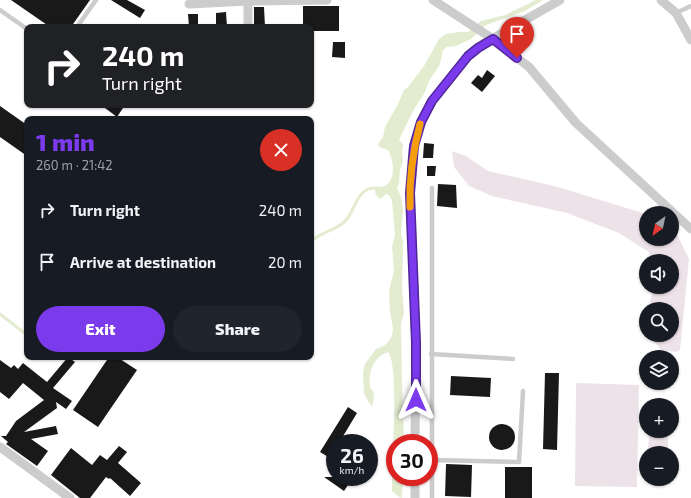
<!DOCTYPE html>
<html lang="en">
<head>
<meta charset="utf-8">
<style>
	:root { --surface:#171b24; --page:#20242c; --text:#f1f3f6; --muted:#9ea1a6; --accent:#7c3aed }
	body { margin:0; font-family:"Exo 2",sans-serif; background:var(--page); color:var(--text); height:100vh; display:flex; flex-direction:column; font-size:15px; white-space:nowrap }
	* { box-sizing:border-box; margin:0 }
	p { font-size:13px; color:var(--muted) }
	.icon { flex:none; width:22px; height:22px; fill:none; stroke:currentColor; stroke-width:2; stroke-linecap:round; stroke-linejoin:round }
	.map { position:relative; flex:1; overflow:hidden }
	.sheet { position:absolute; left:24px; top:116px; width:290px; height:244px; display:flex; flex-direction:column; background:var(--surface); border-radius:8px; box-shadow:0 1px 3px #0004 }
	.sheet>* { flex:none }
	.guide { position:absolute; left:24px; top:24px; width:290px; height:84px; border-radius:8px; box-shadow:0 1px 3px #0004; background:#202124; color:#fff; overflow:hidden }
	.needle { width:26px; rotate:213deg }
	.tools { position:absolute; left:639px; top:206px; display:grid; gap:8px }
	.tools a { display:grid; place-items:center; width:40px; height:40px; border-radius:50%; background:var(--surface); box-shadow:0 1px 3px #0004; font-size:20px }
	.speed { position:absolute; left:326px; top:434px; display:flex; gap:8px; font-size:20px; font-weight:700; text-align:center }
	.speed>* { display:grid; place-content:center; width:52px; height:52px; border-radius:50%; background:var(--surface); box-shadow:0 1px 3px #0004; line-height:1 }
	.speed small { font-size:10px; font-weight:400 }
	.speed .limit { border:6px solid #d22; background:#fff; color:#111 }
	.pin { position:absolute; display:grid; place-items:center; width:34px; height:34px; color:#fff; margin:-41px -17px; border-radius:50% 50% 50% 0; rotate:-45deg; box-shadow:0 0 4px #0007 }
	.pin .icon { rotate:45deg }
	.me { position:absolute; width:44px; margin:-22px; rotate:0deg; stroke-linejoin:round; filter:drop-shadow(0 0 3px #0008) }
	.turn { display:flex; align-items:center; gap:14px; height:84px; padding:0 12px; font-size:18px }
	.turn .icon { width:52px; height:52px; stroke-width:2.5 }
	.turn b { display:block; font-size:28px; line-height:34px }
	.round { display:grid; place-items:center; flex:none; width:42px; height:42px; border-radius:21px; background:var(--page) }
	.summary { display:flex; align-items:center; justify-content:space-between; height:68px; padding:0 12px }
	h1 { font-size:24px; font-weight:800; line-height:30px; color:var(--accent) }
	.primary-button { display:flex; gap:8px; margin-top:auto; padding:8px 12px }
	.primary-button a { flex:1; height:46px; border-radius:24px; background:var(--accent); color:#fff; font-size:16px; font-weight:800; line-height:46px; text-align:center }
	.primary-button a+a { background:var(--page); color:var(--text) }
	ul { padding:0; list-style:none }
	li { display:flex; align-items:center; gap:12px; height:52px; padding:0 12px }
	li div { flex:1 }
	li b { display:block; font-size:15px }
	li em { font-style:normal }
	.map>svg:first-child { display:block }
	.green { fill:#eee2e9 }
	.water { fill:#e4ecd0 }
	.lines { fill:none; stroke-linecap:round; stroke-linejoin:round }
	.stream { stroke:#e4ecd0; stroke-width:3 }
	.building { fill:#191919 }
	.lane { stroke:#ccc; stroke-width:4.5 }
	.street { stroke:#ccc; stroke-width:9 }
	.route-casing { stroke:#51269a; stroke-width:10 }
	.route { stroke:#7c3aed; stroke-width:7 }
	.slow { stroke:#f59e0b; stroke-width:7 }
</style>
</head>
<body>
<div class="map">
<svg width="691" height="498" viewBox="0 0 691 498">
	<rect width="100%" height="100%" fill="#fff"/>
	<g class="green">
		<path d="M452,151L466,156L488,171L558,187L646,214V239H672V227L674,228L689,259L680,350L676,352L661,350L649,335H672V309H649L653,287H672V261H651L649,252L619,233L567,213L492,196L469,186L454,167Z"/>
		<path d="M576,383L639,385L637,487L575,486Z"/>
		<path d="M649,431H668V453H648Z"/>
	</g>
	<g class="water">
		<path d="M536,0H543L525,11L486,25L471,39L456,46L447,47L443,50L441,60L439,66L429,81L425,92L413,111L399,140L403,144L402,153L403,161L400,169L399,184L397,188L401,197L403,208L401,233L403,242L402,289L404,314L401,323L402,384L404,439V443H395V446L393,445C394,430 397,361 388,352C373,357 368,373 370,386C370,389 372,389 373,391C375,395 373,403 372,407L364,394L363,373L365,364L376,349L385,345L389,341L392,336L393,328L390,312L389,293L390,286L394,271L392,247L395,234L392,201L390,196L386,194L380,199C376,196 374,192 375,187C396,190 396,164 388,150L379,147L378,144L383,137L385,127L398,104L404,90L408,87L424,66L439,39L446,34L459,32H468L481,21L505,15Z"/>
		<path d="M391,450L395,453V477H403L402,498L399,497L392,491V478L394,463Z"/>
	</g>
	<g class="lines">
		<g class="stream">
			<path d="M311,242C320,231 338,231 347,219C354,210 357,194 368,189C371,188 375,188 378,188"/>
			<path d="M0,314L27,335"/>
		</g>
	</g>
	<g class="building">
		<path d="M11,0H90L71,27H50Z"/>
		<path d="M111,0H127L145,10L140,18Z"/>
		<path d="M303,6H339V31H311V27H303Z"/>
		<path d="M254,7H264L265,27H254Z"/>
		<path d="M226,12L227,27H216V13Z"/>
		<path d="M188,14H198V27H189Z"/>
		<path d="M333,42H345V58L332,57Z"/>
		<path d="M487,70L495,76L482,92L471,83L478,75L482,78Z"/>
		<path d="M101,105H125L117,117Z"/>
		<path d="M0,106L27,125V156L0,137Z"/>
		<path d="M424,143L434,144L433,158H423Z"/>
		<path d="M427,166H436L435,176H427Z"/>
		<path d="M438,184L456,185L457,208L437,206Z"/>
		<path d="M68,357L75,362L53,388L72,401L66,409L56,402L57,408L24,432L56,426L58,434L31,439L48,451L37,466L6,444L8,442L1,436H6L16,421L44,400L23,383L9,399L0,392V360L11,368L14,365L18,369L23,363L47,382Z"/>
		<path d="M109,357H117L137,370L98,427L73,410Z"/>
		<path d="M545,373H559L557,450L543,449Z"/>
		<path d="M451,376L491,378L490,397L450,395Z"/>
		<path d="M348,407L357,413L339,443H335V450L330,458L320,452Z"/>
		<circle cx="502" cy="437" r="13"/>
		<path d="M119,446L127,452L118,463L141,483L130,496L110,478L109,479L106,477L90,498H80L51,475L71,448L92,465L100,455L107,460Z"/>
		<path d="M446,464L472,465L471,497L445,496Z"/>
		<rect x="505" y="467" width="27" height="31"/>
		<path d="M324,477H343L350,482L344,491Z"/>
	</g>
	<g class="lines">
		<g class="lane">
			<path d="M0,10L27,29"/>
			<path d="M676,13L691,6"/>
			<path d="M77,27L96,0"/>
			<path d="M432,188V498"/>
			<path d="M431,354L513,359"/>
			<path d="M432,460L519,462L523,391"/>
		</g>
		<g class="street">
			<path d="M248,0V27"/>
			<path d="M433,0L493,39L529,67L576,123L691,229"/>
			<path d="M661,0L676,13L691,40"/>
			<path d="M189,4L248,1L327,0"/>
			<path d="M415,443L416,343L410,193L414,146L421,122L432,101L468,56L478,47L560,0"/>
			<path d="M0,447L70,498"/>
			<path d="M415,477V498"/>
		</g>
	</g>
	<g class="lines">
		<g class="route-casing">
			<path id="route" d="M416,400V343L410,193L414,146L421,122L432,101L468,56L478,48L493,39L517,58"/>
		</g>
		<use href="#route" class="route"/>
		<path class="slow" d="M410,207C409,180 413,151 420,124"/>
	</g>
</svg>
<div class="tools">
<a><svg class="needle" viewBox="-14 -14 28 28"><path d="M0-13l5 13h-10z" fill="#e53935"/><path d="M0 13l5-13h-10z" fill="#9ea1a6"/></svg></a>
<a><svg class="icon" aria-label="sound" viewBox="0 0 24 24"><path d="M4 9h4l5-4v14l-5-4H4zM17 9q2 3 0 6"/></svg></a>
<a><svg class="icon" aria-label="search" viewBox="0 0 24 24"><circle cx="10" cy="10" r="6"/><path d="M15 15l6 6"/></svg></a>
<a><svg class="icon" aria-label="layers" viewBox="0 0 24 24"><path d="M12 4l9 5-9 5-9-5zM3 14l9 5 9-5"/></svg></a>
<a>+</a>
<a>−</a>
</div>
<div class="speed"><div>26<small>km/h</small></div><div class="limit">30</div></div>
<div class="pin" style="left:517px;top:58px;background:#d93025"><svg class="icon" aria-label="arrive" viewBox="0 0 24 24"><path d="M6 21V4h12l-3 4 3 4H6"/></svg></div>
<svg class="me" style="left:416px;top:400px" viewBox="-20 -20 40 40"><path d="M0-17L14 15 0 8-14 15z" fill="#7c3aed" stroke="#fff" stroke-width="4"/></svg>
<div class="guide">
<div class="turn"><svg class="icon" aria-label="right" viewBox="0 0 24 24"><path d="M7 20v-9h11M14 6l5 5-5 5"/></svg><div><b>240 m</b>Turn right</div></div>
</div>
<section class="sheet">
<div class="summary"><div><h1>1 min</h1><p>260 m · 21:42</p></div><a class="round" style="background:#d93025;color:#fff"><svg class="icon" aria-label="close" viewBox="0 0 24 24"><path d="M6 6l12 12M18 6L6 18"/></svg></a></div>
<ul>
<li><svg class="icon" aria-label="right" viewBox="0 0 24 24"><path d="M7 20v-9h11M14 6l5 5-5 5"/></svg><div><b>Turn right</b></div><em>240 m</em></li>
<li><svg class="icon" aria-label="arrive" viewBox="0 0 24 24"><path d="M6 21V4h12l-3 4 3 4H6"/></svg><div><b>Arrive at destination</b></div><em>20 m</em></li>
</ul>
<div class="primary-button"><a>Exit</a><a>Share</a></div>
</section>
</div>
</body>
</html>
